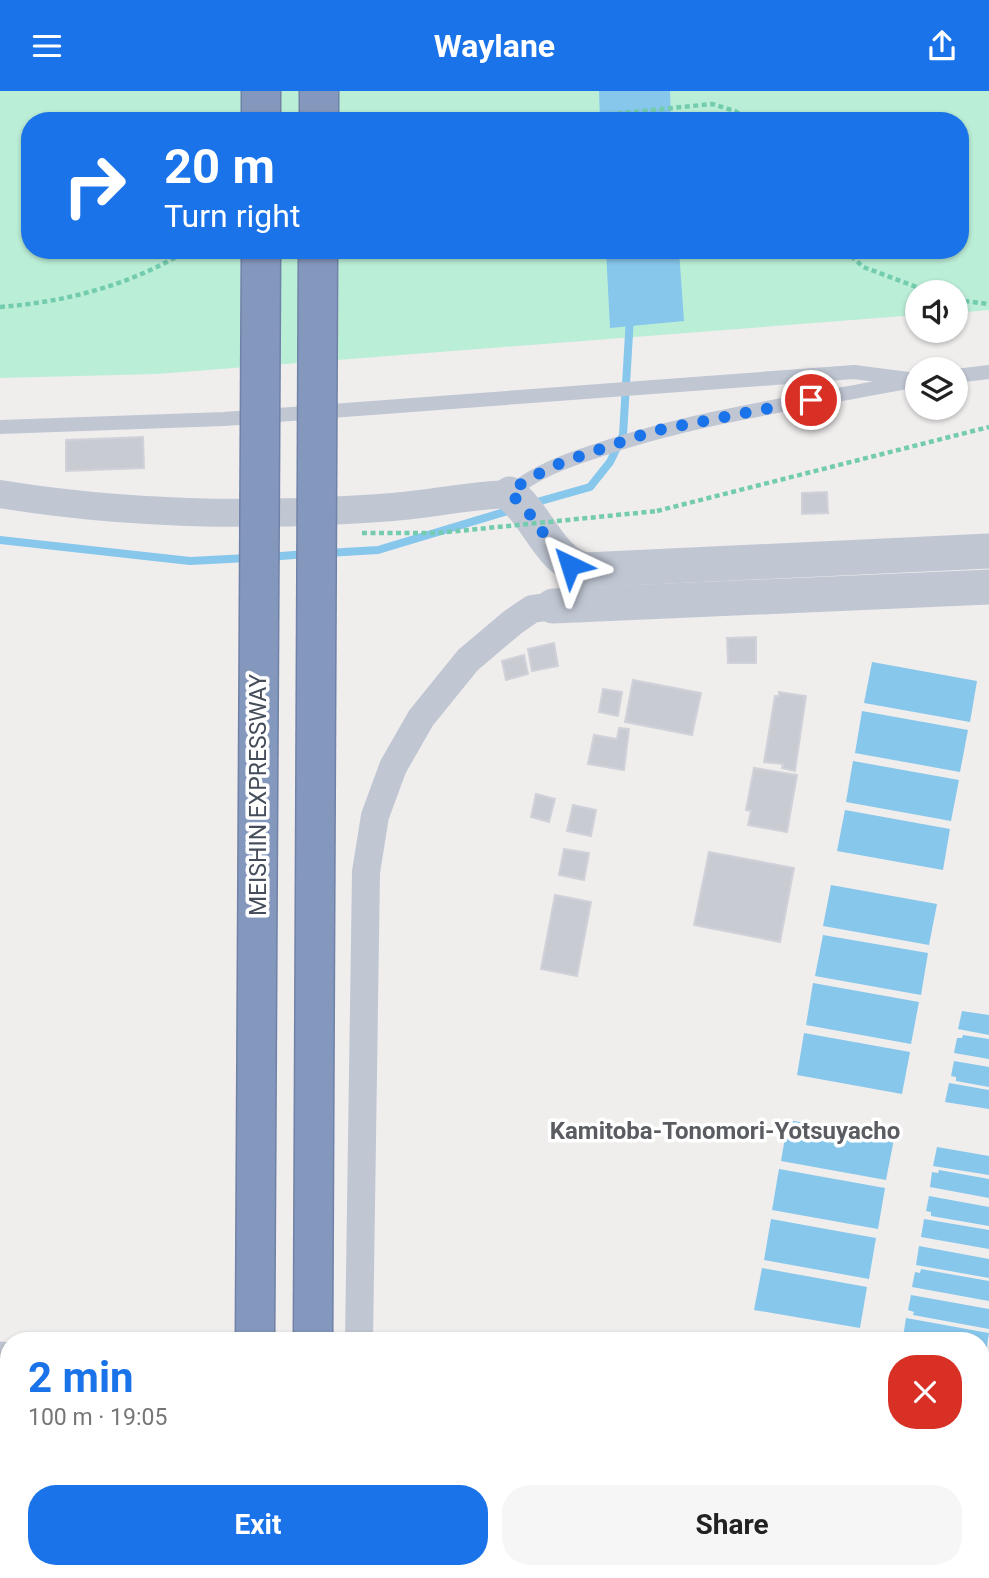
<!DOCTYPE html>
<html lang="en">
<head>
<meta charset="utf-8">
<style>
	:root { --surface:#fff; --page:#f6f6f6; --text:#222; --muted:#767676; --accent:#1a73e8 }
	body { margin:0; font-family:Roboto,sans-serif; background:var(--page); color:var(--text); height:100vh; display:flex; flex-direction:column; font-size:26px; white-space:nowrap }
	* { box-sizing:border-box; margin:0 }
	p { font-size:23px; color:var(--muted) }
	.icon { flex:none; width:38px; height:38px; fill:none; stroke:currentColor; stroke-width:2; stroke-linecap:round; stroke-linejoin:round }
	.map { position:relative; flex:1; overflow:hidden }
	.panel { position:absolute; left:0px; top:1241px; width:990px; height:247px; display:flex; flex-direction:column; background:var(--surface); border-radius:28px 28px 0 0; box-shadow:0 2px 5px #0004 }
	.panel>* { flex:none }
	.hud { position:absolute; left:21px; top:21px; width:948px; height:147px; border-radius:28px; box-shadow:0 2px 5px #0004; background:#1a73e8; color:#fff; overflow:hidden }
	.fabs { position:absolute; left:905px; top:189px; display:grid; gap:14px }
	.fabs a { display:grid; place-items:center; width:63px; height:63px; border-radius:50%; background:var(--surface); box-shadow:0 2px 5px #0004; font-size:35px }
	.pin { position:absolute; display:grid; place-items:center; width:60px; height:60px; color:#fff; margin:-30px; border:4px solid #fff; border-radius:50%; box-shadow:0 2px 7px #0007 }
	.me { position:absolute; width:77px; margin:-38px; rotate:319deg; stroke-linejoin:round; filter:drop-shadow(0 0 5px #0008) }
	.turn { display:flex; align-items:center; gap:24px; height:147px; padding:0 28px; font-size:32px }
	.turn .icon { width:91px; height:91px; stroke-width:2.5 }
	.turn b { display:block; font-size:49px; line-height:60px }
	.round { display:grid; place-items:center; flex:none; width:74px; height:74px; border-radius:28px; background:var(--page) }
	.headline { display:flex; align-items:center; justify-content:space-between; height:119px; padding:0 28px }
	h1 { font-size:42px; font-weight:700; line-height:52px; color:var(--accent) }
	.primary-button { display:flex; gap:14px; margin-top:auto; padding:14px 28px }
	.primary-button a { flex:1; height:80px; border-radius:28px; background:var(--accent); color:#fff; font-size:28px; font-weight:700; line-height:80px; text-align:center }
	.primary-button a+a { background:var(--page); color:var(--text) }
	header { display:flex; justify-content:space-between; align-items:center; height:91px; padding:0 28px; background:var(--accent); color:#fff; font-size:32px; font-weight:700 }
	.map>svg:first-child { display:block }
	.green { fill:#bbeed7; fill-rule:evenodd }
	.water { fill:#87c7ec }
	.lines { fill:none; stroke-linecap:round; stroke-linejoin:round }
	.stream { stroke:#87c7ec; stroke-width:8 }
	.building { fill:#c9cbd3; stroke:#d1d2d9; stroke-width:2 }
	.motorway-casing { stroke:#7082a8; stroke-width:41 }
	.path { stroke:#73ccae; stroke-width:4.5; stroke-dasharray:5 3.5; stroke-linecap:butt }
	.service { stroke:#c0c7d3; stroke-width:14 }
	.minor { stroke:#c0c7d3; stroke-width:28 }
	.tertiary { stroke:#c0c7d3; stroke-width:35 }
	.motorway { stroke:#8497bd; stroke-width:38 }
	.motorway-bridge-casing { stroke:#7082a8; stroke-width:41; stroke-linecap:butt }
	.path-bridge { stroke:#73ccae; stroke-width:4.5; stroke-dasharray:5 3.5; stroke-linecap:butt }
	.motorway-bridge { stroke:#8497bd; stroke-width:38 }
	.route { stroke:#1a73e8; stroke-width:12; stroke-dasharray:0 21.6 }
	.labels { text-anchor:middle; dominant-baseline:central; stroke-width:7; stroke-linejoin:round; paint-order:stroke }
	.street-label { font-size:23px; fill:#454d5b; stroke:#fff }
	.neighbourhood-label { font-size:24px; font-weight:bold; fill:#5a5c62; stroke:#fff }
</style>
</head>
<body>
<header><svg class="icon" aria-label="menu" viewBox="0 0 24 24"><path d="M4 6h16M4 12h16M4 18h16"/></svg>Waylane<svg class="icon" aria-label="share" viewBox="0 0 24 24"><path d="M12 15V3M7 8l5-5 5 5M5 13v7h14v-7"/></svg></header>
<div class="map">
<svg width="989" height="1487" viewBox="0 0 989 1487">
	<rect width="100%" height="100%" fill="#f0eded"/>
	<path class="green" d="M0,0H989V219L956,222V201H917V224L157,283L0,287ZM30,30H961V159H30Z"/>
	<g class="water">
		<path d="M599,0H670L671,30H600Z"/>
		<path d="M606,159H679L684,230L610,237Z"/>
		<path d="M872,571L977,590L970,631L864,612Z"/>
		<path d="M862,620L968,639L960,681L855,662Z"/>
		<path d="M853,670L959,689L951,730L846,711Z"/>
		<path d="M845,719L950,738L943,779L837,760Z"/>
		<path d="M831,794L937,813L929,854L823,835Z"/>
		<path d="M823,844L928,862L921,904L815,885Z"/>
		<path d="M813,892L919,911L911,953L806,934Z"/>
		<path d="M962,920L989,924V944L958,938Z"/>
		<path d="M804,942L910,961L902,1003L797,984Z"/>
		<path d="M963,944L989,948V968L954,962L957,947H962Z"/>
		<path d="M954,970L989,976V996L956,990V986L951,985Z"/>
		<path d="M949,992L989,999V1018L945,1011Z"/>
		<path d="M788,1029L894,1048L886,1089L781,1070Z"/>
		<path d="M937,1056L989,1065V1084L933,1075Z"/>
		<path d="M779,1078L885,1097L878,1138L772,1119Z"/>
		<path d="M939,1079L989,1088V1107L930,1096L932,1081L938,1082Z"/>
		<path d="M929,1105L989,1116V1135L931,1125V1121L926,1120Z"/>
		<path d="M771,1128L876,1147L869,1188L764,1169Z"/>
		<path d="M924,1128L989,1139V1158L921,1146Z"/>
		<path d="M919,1155L989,1168V1187L916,1174Z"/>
		<path d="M762,1177L867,1196L860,1237L754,1219Z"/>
		<path d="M921,1178L989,1190V1210L912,1196L915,1181L920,1182Z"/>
		<path d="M911,1204L989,1218V1238L913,1224L914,1221L908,1219Z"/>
		<path d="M906,1227L989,1242L986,1261L982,1260V1250L923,1249L903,1246Z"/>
		<path d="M0,1463L9,1467V1479H43L70,1487H0Z"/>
	</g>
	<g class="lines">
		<g class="stream">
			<path d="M530,413L590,396L610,371L623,344L630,226"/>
			<path d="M0,449L190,470L248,467"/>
			<path d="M327,462L378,459L511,419"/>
			<path d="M268,466L307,463"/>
		</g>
	</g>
	<g class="building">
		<path d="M143,346L144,377L66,380V349Z"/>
		<path d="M827,401L828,422L802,423V402Z"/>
		<path d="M756,546V572H728L727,547Z"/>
		<path d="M554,552L558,575L532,580L528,558Z"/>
		<path d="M524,564L528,583L506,589L502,570Z"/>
		<path d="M633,589L701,602L692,644L625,631Z"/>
		<path d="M603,598L622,601L618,625L599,621Z"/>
		<path d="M779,601L806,605L795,680L782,677L783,673L764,671L775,605H779Z"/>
		<path d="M619,637L629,638L624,679L588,673L594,644L617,648Z"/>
		<path d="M754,677L797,684L787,741L748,734L751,720L746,719Z"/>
		<path d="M536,703L555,708L549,731L531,726Z"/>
		<path d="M573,714L596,719L591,745L567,740Z"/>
		<path d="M564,758L589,762L584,789L559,784Z"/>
		<path d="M709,761L794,777L780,851L694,834Z"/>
		<path d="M555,804L591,811L577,885L541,878Z"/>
	</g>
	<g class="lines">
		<g class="motorway-casing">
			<g id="motorway">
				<path d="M261,30V0"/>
				<path d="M319,30V0"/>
				<path d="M253,1487V1479"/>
				<path d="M312,1487V1479"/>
			</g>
		</g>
		<g class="path">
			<path d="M541,30L712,13L735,20L749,30"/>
			<path d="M845,159L863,176L930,201"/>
			<path d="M956,209L989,213"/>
			<path d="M0,216C66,211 131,194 188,159"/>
			<path d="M657,420L989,336"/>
		</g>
		<g class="service">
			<path d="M956,285L989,281"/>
			<path d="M0,336L224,328L854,281L916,289"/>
			<path d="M510,402C535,381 565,370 596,360C694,326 799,312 902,292"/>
		</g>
		<g class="minor">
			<path d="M0,403C129,424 263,426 393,416C432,413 471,404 510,403"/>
			<path d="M359,1250L366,781L375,725L393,676L421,627L468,569L513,531L532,518L553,515"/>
		</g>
		<g class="tertiary">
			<path d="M510,403C538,425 549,470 585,479L989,460"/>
			<path d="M553,515L989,496"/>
			<path d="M0,1268L9,1269"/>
			<path d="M600,1479L618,1487"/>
		</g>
		<use href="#motorway" class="motorway"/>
		<g class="motorway-bridge-casing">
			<g id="motorway-bridge">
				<path d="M255,1250L261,159"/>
				<path d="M313,1250L318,159"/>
			</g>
		</g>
		<path class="path-bridge" d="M362,442H438L657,420"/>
		<use href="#motorway-bridge" class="motorway-bridge"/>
	</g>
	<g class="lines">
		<path class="route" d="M570,474L562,468L526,418L510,402L526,389L563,371L653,340L811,309"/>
	</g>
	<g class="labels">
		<g class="street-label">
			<text transform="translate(258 704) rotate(-90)">MEISHIN EXPRESSWAY</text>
		</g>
		<g class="neighbourhood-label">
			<text x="725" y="1040">Kamitoba-Tonomori-Yotsuyacho</text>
		</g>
	</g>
</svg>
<div class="fabs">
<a><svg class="icon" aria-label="sound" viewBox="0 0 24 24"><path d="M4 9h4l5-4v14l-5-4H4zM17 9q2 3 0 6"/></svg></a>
<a><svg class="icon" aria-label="layers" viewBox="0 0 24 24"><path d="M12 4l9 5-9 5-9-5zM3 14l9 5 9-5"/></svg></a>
</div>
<div class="pin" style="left:811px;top:309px;background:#d93025"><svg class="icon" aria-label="arrive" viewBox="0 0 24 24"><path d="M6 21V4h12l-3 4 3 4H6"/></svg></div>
<svg class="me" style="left:570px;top:474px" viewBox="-20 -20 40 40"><path d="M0-17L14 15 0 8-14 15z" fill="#1a73e8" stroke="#fff" stroke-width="4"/></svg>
<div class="hud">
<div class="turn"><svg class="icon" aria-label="right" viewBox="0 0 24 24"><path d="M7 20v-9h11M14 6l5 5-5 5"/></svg><div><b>20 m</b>Turn right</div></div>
</div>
<section class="panel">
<div class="headline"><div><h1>2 min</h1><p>100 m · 19:05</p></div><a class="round" style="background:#d93025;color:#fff"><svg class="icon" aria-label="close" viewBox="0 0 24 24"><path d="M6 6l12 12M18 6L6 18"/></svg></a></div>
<div class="primary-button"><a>Exit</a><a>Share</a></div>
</section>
</div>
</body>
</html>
